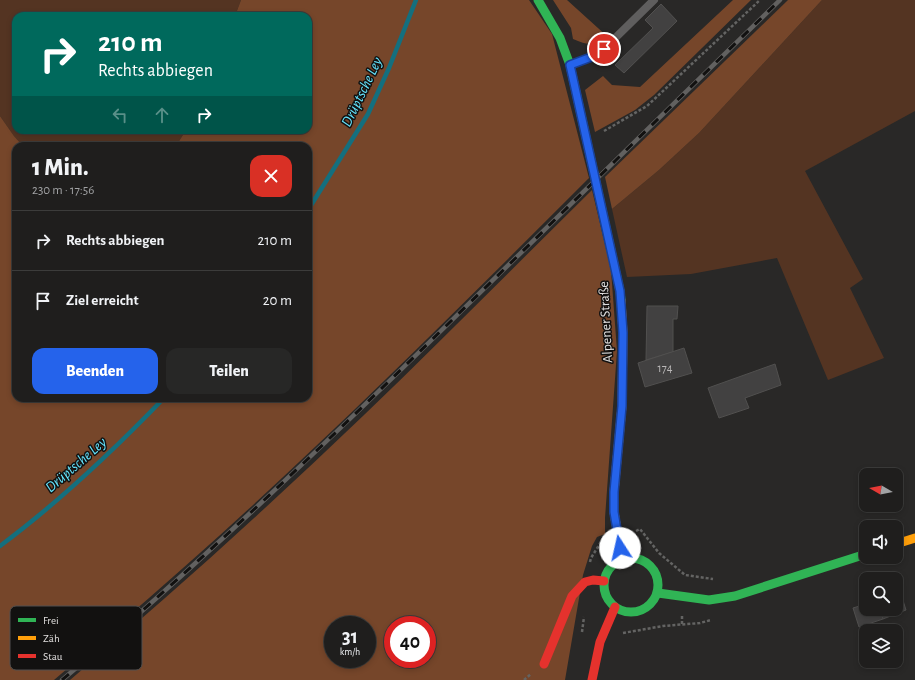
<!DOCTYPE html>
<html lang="de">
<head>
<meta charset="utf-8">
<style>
	:root { --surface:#1f1e1d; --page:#272726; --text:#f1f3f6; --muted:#a1a2a4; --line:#3c3c3b; --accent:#2563eb }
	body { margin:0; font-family:"Alegreya Sans",sans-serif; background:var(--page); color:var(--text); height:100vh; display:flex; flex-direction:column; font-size:15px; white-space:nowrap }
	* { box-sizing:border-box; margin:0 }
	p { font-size:13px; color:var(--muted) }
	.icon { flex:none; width:22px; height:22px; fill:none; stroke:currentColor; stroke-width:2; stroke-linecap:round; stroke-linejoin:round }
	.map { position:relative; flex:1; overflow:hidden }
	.panel { position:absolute; left:12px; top:142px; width:300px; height:260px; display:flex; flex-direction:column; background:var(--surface); border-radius:12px; box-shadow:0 2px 6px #0003,0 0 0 1px var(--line) }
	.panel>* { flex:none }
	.banner { position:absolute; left:12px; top:12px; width:300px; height:122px; border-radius:12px; box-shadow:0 2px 6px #0003,0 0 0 1px var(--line); background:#00695c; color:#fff; overflow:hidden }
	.needle { width:26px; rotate:279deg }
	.tools { position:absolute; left:859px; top:468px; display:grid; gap:8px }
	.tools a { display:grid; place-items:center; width:44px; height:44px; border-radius:8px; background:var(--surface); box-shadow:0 2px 6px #0003,0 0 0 1px var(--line); font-size:20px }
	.speed { position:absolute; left:324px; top:616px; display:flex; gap:8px; font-size:20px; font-weight:700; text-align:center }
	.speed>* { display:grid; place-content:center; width:52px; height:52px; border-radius:50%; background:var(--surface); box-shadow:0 2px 6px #0003,0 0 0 1px var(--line); line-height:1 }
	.speed small { font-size:10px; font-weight:400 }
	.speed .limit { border:6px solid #d22; background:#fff; color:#111 }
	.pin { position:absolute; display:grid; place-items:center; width:34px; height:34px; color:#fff; margin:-17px; border:2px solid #fff; border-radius:50%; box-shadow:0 1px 4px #0007 }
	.me { position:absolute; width:44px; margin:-22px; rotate:350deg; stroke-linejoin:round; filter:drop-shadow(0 0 3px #0008) }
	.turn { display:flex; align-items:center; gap:14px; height:84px; padding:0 20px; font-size:18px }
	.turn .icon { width:52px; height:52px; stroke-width:2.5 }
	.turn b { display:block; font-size:28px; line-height:34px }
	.lanes { display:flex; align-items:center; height:38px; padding:0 20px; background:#0003; justify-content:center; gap:20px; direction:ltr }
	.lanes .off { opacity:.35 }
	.round { display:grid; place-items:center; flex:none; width:42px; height:42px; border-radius:12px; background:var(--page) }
	.head { display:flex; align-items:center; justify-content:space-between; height:68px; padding:0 20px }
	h1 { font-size:24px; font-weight:800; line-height:30px }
	.action { display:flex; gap:8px; margin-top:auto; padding:8px 20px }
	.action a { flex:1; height:46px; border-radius:12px; background:var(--accent); color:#fff; font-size:16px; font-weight:800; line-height:46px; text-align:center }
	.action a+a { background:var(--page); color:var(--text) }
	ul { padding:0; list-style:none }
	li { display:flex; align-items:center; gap:12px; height:60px; padding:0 20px; border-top:1px solid var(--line) }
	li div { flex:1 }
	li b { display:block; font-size:15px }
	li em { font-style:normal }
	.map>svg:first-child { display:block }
	.green { fill:#543422 }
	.forest { fill:#76462a; fill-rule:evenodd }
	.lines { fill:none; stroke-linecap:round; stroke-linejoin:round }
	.stream { stroke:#146f7e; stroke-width:4.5 }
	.building { fill:#424141; stroke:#51504f }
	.path { stroke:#646463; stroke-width:2.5; stroke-dasharray:3 2; stroke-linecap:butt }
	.lane { stroke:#5f5e5e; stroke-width:8 }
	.fast { stroke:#30b455; stroke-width:9 }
	.slow { stroke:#ff9f0a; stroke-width:9 }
	.jam { stroke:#e5322d; stroke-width:9 }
	.rail-casing { stroke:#626160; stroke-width:4.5 }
	.rail { stroke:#121110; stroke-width:3; stroke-dasharray:9; stroke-linecap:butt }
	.route-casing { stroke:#184099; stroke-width:10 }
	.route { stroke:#2563eb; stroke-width:7 }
	.labels { text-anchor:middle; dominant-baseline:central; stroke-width:3; stroke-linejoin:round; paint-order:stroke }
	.number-label { font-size:12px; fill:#bab8b8 }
	.street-label { font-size:14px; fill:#e2e0df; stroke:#121110 }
	.water-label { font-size:15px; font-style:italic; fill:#66e6ff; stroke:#121110 }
	.key { fill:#121110; stroke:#504f4e; stroke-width:1 }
	.key-label { font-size:11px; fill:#e2e0df }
</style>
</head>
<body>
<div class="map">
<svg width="915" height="680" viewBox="0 0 915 680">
	<rect width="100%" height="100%" fill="#292827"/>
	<g class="green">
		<path d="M0,0H241L235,16H16V130H186L176,146H23L14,136L0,116Z"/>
		<path d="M822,0H915V111L805,171L863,279L850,288L884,358L828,380L777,258L691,274L627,277L612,209L659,170L699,133Z"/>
	</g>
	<g class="forest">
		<path d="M241,0H529L552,34L589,178C475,292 361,406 242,515C181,571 117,626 54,680H0V116L14,136L23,146H16V398H308V146H176L186,130H308V16H235Z"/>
		<path d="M553,0H567L609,38C597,47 586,45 573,39L571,28Z"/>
		<path d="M733,0H751L654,95L635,110L595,132L585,90L603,76L612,85L640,87Z"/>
		<path d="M788,0H822L699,133L659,170L612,209L605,177Z"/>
		<path d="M592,190L611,270L617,351L605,518V534L597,537L592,546L583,575L565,680H70C171,595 269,506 364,415C441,341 516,265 592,190ZM333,625H367V659H333ZM393,625H427V659H393Z"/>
	</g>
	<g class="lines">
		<g class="stream">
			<path d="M308,210L368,114L389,68L416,0"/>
			<path d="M0,546C59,502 113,451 164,398"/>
		</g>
	</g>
	<g class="building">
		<path d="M661,4L677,21L624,73L615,65L653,28L645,20Z"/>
		<path d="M647,306H678L677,319H673V352L646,360Z"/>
		<path d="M684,348L692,373L645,387L638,363Z"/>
		<path d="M775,364L781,385L745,398L749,408L719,418L708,388Z"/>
		<path d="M900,591L906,610L883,619L880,609H896V593Z"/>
		<path d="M866,604V609H880L883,619L859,627L853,608Z"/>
	</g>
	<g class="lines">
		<g class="path">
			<path d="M604,131L647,106L760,0"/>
			<path d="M636,531L640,529L659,553L685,575L713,579"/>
			<path d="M590,562L591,558L601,542"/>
			<path d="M682,624V615"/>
			<path d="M582,632L584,617"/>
			<path d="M623,633L663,626L700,623L711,620"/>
			<path d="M524,680L531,674"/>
		</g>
		<path class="lane" d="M571,65L594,56L604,49L654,0"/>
		<g class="fast">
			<path d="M538,0L560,38L570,65L620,291L621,300"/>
			<circle cx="631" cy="585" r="27"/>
			<path d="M658,593L709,600L735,596L866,554"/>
		</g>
		<g class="slow">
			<path d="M621,300L623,333L622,406L614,492V512L622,559"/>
			<path d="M896,544L915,538"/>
		</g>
		<g class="jam">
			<path d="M544,664L572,596L585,582L593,580L604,581"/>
			<path d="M592,680L600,642L615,607"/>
		</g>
		<g class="rail-casing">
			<path id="rail" d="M62,680C196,567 323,446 449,323C559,216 669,108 780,0"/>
		</g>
		<use href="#rail" class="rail"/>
	</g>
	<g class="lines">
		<g class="route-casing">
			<path id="route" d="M604,49L594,56L570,65L620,291L623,333L622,406L614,492V512L620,548"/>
		</g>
		<use href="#route" class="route"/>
	</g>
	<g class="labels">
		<g class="number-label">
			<text x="665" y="368">174</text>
		</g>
		<g class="street-label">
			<text transform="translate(606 322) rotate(-93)">Alpener Straße</text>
		</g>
		<g class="water-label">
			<text transform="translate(362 92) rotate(-64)">Drüptsche Ley</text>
			<text transform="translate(76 465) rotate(-41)">Drüptsche Ley</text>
		</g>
	</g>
	<rect x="10" y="606" width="132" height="64" rx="6" class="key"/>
	<rect x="18" y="618" width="18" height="4" fill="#30b455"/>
	<rect x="18" y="636" width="18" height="4" fill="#ff9f0a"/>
	<rect x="18" y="654" width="18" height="4" fill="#e5322d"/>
	<g class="key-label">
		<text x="43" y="624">Frei</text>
		<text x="43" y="642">Zäh</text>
		<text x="43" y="660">Stau</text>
	</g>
</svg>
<div class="tools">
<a><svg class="needle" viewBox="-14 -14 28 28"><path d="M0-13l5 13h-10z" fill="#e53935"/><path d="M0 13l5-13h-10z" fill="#a1a2a4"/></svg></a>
<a><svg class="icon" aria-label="sound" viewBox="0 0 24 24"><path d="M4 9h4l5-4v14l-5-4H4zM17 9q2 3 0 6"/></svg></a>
<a><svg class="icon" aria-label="search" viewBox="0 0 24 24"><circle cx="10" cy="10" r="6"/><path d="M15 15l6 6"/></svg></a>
<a><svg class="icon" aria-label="layers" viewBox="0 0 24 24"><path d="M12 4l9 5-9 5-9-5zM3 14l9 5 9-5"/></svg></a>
</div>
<div class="speed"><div>31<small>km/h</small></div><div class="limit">40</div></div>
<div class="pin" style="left:604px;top:49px;background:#d93025"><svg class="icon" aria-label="arrive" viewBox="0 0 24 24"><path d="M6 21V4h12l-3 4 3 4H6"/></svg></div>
<svg class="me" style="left:620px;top:548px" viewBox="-20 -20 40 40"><circle r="19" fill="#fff"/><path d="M0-13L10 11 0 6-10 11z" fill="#2563eb"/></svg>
<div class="banner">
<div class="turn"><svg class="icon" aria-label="right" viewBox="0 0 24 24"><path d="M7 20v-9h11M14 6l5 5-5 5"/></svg><div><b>210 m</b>Rechts abbiegen</div></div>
<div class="lanes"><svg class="icon off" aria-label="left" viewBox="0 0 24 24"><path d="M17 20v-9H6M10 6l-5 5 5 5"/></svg><svg class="icon off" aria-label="ahead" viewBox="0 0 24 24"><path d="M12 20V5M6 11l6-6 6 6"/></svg><svg class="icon" aria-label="right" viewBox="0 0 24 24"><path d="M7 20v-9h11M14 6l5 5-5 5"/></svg></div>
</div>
<section class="panel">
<div class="head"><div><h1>1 Min.</h1><p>230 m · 17:56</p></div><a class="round" style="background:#d93025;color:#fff"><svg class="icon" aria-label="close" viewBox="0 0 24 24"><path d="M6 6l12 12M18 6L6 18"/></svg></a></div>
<ul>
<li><svg class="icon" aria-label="right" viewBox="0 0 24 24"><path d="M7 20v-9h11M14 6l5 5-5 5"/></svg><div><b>Rechts abbiegen</b></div><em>210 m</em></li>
<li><svg class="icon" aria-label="arrive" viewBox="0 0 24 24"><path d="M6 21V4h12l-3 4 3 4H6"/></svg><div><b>Ziel erreicht</b></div><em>20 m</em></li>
</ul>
<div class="action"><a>Beenden</a><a>Teilen</a></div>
</section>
</div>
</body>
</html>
